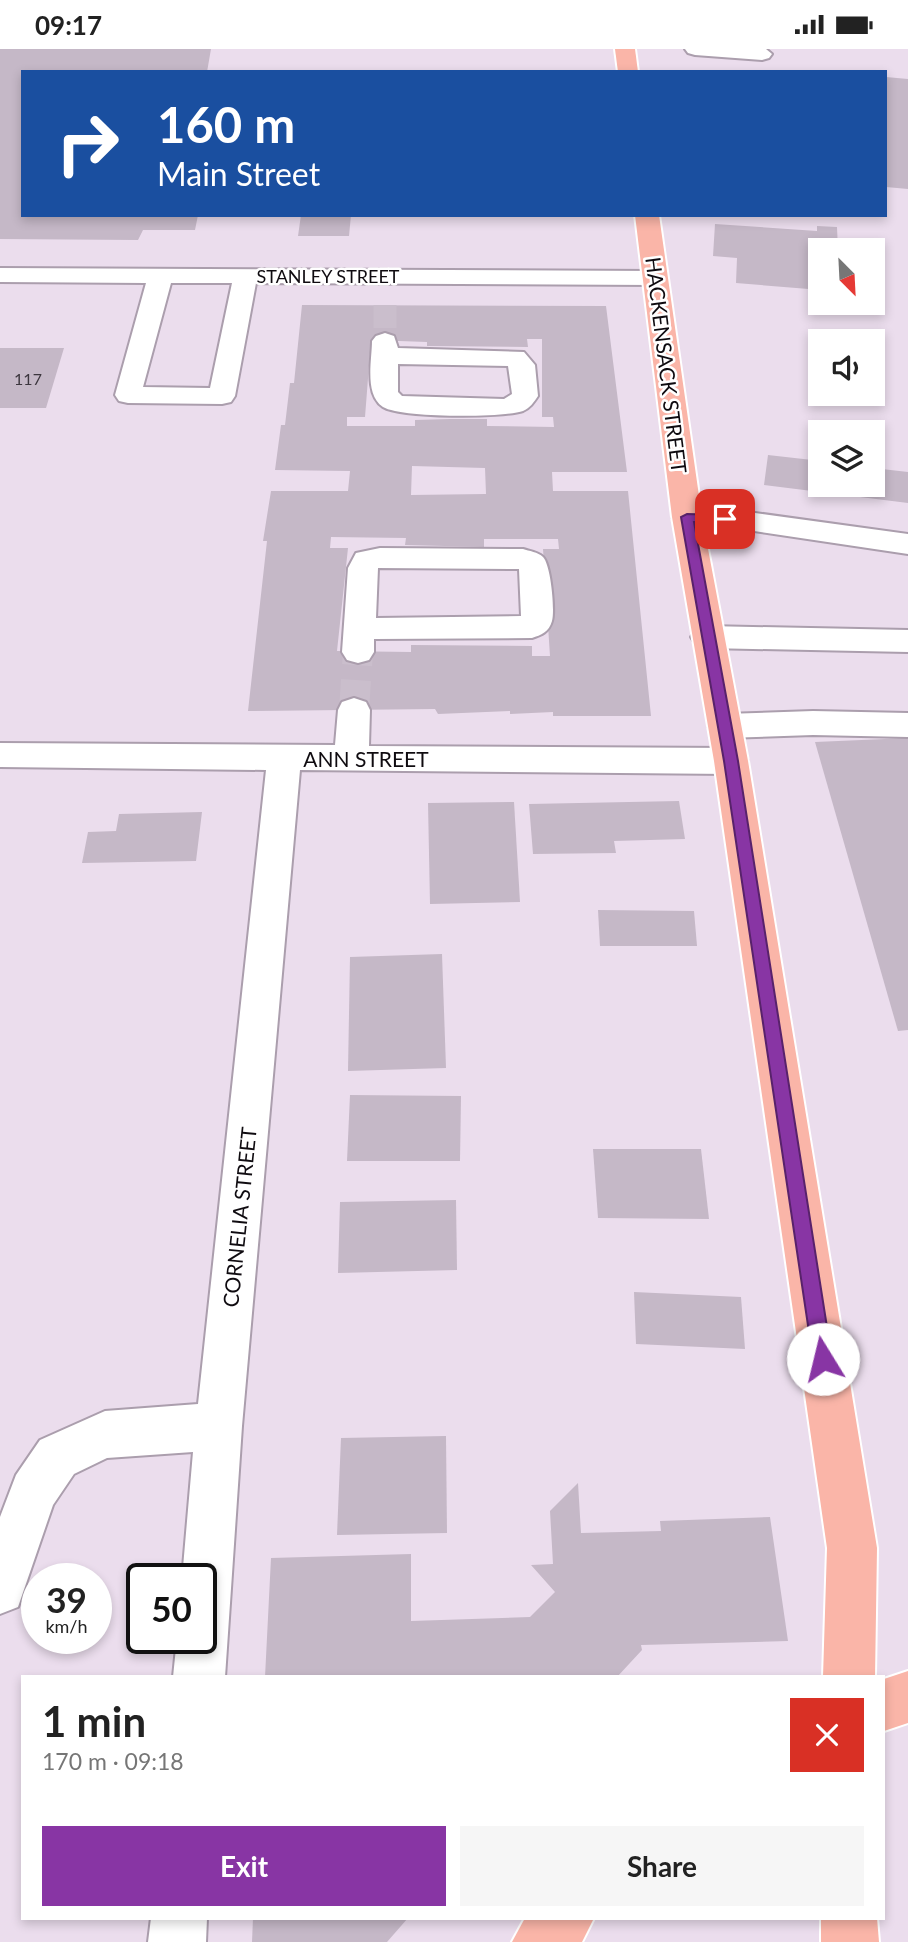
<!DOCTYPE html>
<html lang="en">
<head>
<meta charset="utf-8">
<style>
	:root { --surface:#fff; --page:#f6f6f6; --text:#222; --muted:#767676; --accent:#8835a4 }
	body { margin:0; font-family:Lato,sans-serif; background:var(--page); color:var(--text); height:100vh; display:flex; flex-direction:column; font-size:26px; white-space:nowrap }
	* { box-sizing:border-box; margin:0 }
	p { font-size:23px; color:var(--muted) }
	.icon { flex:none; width:38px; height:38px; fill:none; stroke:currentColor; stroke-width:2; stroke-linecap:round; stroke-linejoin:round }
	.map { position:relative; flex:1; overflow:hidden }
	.sheet { position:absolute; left:21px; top:1626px; width:864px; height:245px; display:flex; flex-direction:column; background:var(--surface); border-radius:0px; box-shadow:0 4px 10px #0003 }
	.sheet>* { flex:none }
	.top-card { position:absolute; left:21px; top:21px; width:866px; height:147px; border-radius:0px; box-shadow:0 4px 10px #0003; background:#1a4fa0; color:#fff; overflow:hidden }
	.needle { width:46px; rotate:156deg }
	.fabs { position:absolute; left:808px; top:189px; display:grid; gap:14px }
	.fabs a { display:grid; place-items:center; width:77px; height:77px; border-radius:0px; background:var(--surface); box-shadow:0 4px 10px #0003; font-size:35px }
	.speed { position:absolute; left:21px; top:1514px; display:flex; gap:14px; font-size:35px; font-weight:700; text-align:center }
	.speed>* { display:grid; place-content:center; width:91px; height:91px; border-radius:50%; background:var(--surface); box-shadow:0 4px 10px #0003; line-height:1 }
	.speed small { font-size:18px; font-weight:400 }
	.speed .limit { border:4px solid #111; border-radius:10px; background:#fff; color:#111 }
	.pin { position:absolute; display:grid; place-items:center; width:60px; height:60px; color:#fff; margin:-30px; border-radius:14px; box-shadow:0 4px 10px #0006 }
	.me { position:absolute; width:77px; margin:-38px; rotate:351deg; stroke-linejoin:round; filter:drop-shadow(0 0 5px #0008) }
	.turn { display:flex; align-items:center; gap:24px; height:147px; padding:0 21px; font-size:32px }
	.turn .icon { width:91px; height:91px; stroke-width:2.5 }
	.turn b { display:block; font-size:49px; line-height:60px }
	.round { display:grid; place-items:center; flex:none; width:74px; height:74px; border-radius:0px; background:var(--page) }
	.head { display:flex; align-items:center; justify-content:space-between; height:119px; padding:0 21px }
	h1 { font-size:42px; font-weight:700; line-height:52px }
	.cta { display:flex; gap:14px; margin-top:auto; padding:14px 21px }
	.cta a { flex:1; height:80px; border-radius:0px; background:var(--accent); color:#fff; font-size:28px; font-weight:700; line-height:80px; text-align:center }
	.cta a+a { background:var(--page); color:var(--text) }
	.status { display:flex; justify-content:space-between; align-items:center; height:49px; padding:0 35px; background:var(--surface); direction:ltr }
	.status svg { height:19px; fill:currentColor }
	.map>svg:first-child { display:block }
	.building { fill:#c5b8c7; fill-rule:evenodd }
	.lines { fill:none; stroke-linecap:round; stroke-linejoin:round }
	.minor-tunnel-far1 { stroke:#cabecc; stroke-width:23; stroke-dasharray:23 11; stroke-linecap:butt }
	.minor-tunnel { stroke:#cabecc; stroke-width:30; stroke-dasharray:30 15; stroke-linecap:butt }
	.minor-casing { stroke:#ab9ead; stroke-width:4 }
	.major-casing { stroke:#fff; stroke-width:4 }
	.minor { fill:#fff; fill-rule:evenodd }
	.major { fill:#fab5a8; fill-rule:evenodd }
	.route { fill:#8835a4; stroke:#58226b; stroke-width:2 }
	.labels { text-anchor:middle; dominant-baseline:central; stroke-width:5; stroke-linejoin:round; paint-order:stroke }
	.far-number-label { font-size:16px; fill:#3c363e }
	.far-street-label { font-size:18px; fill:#0f0b10; stroke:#fff }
	.street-label { font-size:21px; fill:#0f0b10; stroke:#fff }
</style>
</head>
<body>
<div class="status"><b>09:17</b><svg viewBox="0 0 49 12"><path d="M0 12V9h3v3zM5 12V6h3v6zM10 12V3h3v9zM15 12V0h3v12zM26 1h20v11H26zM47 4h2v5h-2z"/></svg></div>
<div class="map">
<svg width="908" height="1893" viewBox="0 0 908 1893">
	<rect width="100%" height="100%" fill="#ebdded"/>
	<g class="building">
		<path d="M0,0H211L207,23H23V166H198L195,181H143L138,191L0,190Z"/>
		<path d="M886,28L908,30V140L886,138Z"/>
		<path d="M301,166H351L349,187H298Z"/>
		<path d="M715,175L817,182V177L837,178L838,201H821V241L736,234L737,209L713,207Z"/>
		<path d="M302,256L606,257L627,423H552L553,442H628L651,667H553V663L510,665V662L438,665L435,660L248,662L267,492H263L271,442H348L350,422L275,421L281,376H285L290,334H294ZM527,290H542V368H553L554,378L487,377V370H450L415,371V377H347V368H365L371,291L427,293V297L528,298ZM412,417L485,419L486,445L411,446ZM331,488L406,489L405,496L484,498V490H558L559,500H543L550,607H532V597L411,596V603L337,602L348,499H330Z"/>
		<path d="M0,299H64L46,359H0Z"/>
		<path d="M768,406L821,412V436H873V419L908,423V454L764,436Z"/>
		<path d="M908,689V981L898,982L815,693Z"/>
		<path d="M679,752L685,790L614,792L616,804L533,805L529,755Z"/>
		<path d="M514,753L520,853L430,855L428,754Z"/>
		<path d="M202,763L196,812L82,814L88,783L116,782L119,765Z"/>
		<path d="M598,861L694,862L697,897H600Z"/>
		<path d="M442,905L446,1019L348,1022L350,908Z"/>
		<path d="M350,1046L461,1047L460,1112H347Z"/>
		<path d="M593,1100H701L709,1170L598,1169Z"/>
		<path d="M456,1151L457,1221L338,1224L340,1153Z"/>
		<path d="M634,1243L741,1248L745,1300L636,1295Z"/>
		<path d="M446,1387L447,1484L337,1486L341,1389Z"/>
		<path d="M578,1434L581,1484L661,1482L660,1472L770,1468L788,1592L641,1596L642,1601L617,1628H265L271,1509L411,1505V1572L530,1568L555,1543L531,1516L553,1515L550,1462Z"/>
		<path d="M253,1869H408L387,1893H252Z"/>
	</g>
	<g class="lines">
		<path class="minor-tunnel-far1" d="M385,256V292"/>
		<path class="minor-tunnel" d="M354,661L358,603"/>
		<g class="minor-casing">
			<g id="minor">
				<path d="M685,0H766L772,5L769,9L762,11L695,6L688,4Z"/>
				<path d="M0,219L655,222L664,224L667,229L664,234L655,236L256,234L235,347L231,353L222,355L128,354L119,352L115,346L146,234L0,233ZM171,234H232L210,339L143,338Z"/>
				<path d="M385,284L394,287L398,299L524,303L535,316L538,347C534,353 530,359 523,362C503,369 401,369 383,358C364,346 372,311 372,292L376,287ZM398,315L508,317L512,345L504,350L402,347L398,343Z"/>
				<path d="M687,459L741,462L908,485V505L741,480L677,475L672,468L677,461Z"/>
				<path d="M380,499L523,500C529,502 538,503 543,508C551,516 555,562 552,572C549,583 541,586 532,589L374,590V603L369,611L358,614L347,611L342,603L348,519L356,504ZM378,519L519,520L521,567L376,569Z"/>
				<path d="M707,577L908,581V603L707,599L696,596L691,588L696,580Z"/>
				<path d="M354,649L366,653L370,661L369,697L731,699L743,703L748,712L743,721L731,725L300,721L242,1377L225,1628H173L177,1589H201V1530H182L193,1403L107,1409L74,1425L53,1456L18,1558L0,1565V1468L16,1426L40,1391L105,1362L198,1355L266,721L0,718V694L335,696L338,661L342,653Z"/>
				<path d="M813,662L908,664V688L813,686L725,689L713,685L708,677L713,669L725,665Z"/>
				<path d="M151,1869H207L206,1893H148Z"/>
			</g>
		</g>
		<g class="major-casing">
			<g id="major">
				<path d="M615,0H635L638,23H618Z"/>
				<path d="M635,166H659L702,468L748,712L877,1499L875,1628H823L827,1499L714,712L672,468Z"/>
				<path d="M908,1622V1674L884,1682V1630Z"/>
				<path d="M525,1869H594L582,1893H512Z"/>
				<path d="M821,1869H877L879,1893H821Z"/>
			</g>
		</g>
		<use href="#minor" class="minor"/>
		<use href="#major" class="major"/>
	</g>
	<path class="route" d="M687,465L725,466L731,470L725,474L694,473L738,712L832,1310L830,1317L823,1319L816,1317L813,1310L724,712L681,468Z"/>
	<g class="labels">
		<g class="far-number-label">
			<text x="28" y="329">117</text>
		</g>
		<g class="far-street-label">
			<text x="328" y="227">STANLEY STREET</text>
		</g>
		<g class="street-label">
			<text transform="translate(667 316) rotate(83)">HACKENSACK STREET</text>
			<text x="366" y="709">ANN STREET</text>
			<text transform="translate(239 1168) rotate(-84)">CORNELIA STREET</text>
		</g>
	</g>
</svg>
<div class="fabs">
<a><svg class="needle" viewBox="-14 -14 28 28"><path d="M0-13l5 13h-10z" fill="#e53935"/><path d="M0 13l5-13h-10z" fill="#767676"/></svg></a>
<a><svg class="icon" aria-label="sound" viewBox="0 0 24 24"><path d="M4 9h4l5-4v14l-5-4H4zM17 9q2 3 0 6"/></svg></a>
<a><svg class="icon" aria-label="layers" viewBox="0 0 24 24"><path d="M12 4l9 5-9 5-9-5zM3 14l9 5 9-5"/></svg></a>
</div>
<div class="speed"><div>39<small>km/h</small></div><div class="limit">50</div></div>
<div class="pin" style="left:725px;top:470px;background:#d93025"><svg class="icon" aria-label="arrive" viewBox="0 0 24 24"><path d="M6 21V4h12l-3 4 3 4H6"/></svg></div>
<svg class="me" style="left:823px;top:1310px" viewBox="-20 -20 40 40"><circle r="19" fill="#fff"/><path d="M0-13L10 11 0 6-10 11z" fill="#8835a4"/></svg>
<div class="top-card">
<div class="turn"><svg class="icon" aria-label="right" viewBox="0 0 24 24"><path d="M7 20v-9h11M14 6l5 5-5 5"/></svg><div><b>160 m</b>Main Street</div></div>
</div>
<section class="sheet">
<div class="head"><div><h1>1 min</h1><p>170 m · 09:18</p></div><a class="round" style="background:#d93025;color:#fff"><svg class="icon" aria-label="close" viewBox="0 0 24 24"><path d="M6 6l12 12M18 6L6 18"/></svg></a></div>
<div class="cta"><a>Exit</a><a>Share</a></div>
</section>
</div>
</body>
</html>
